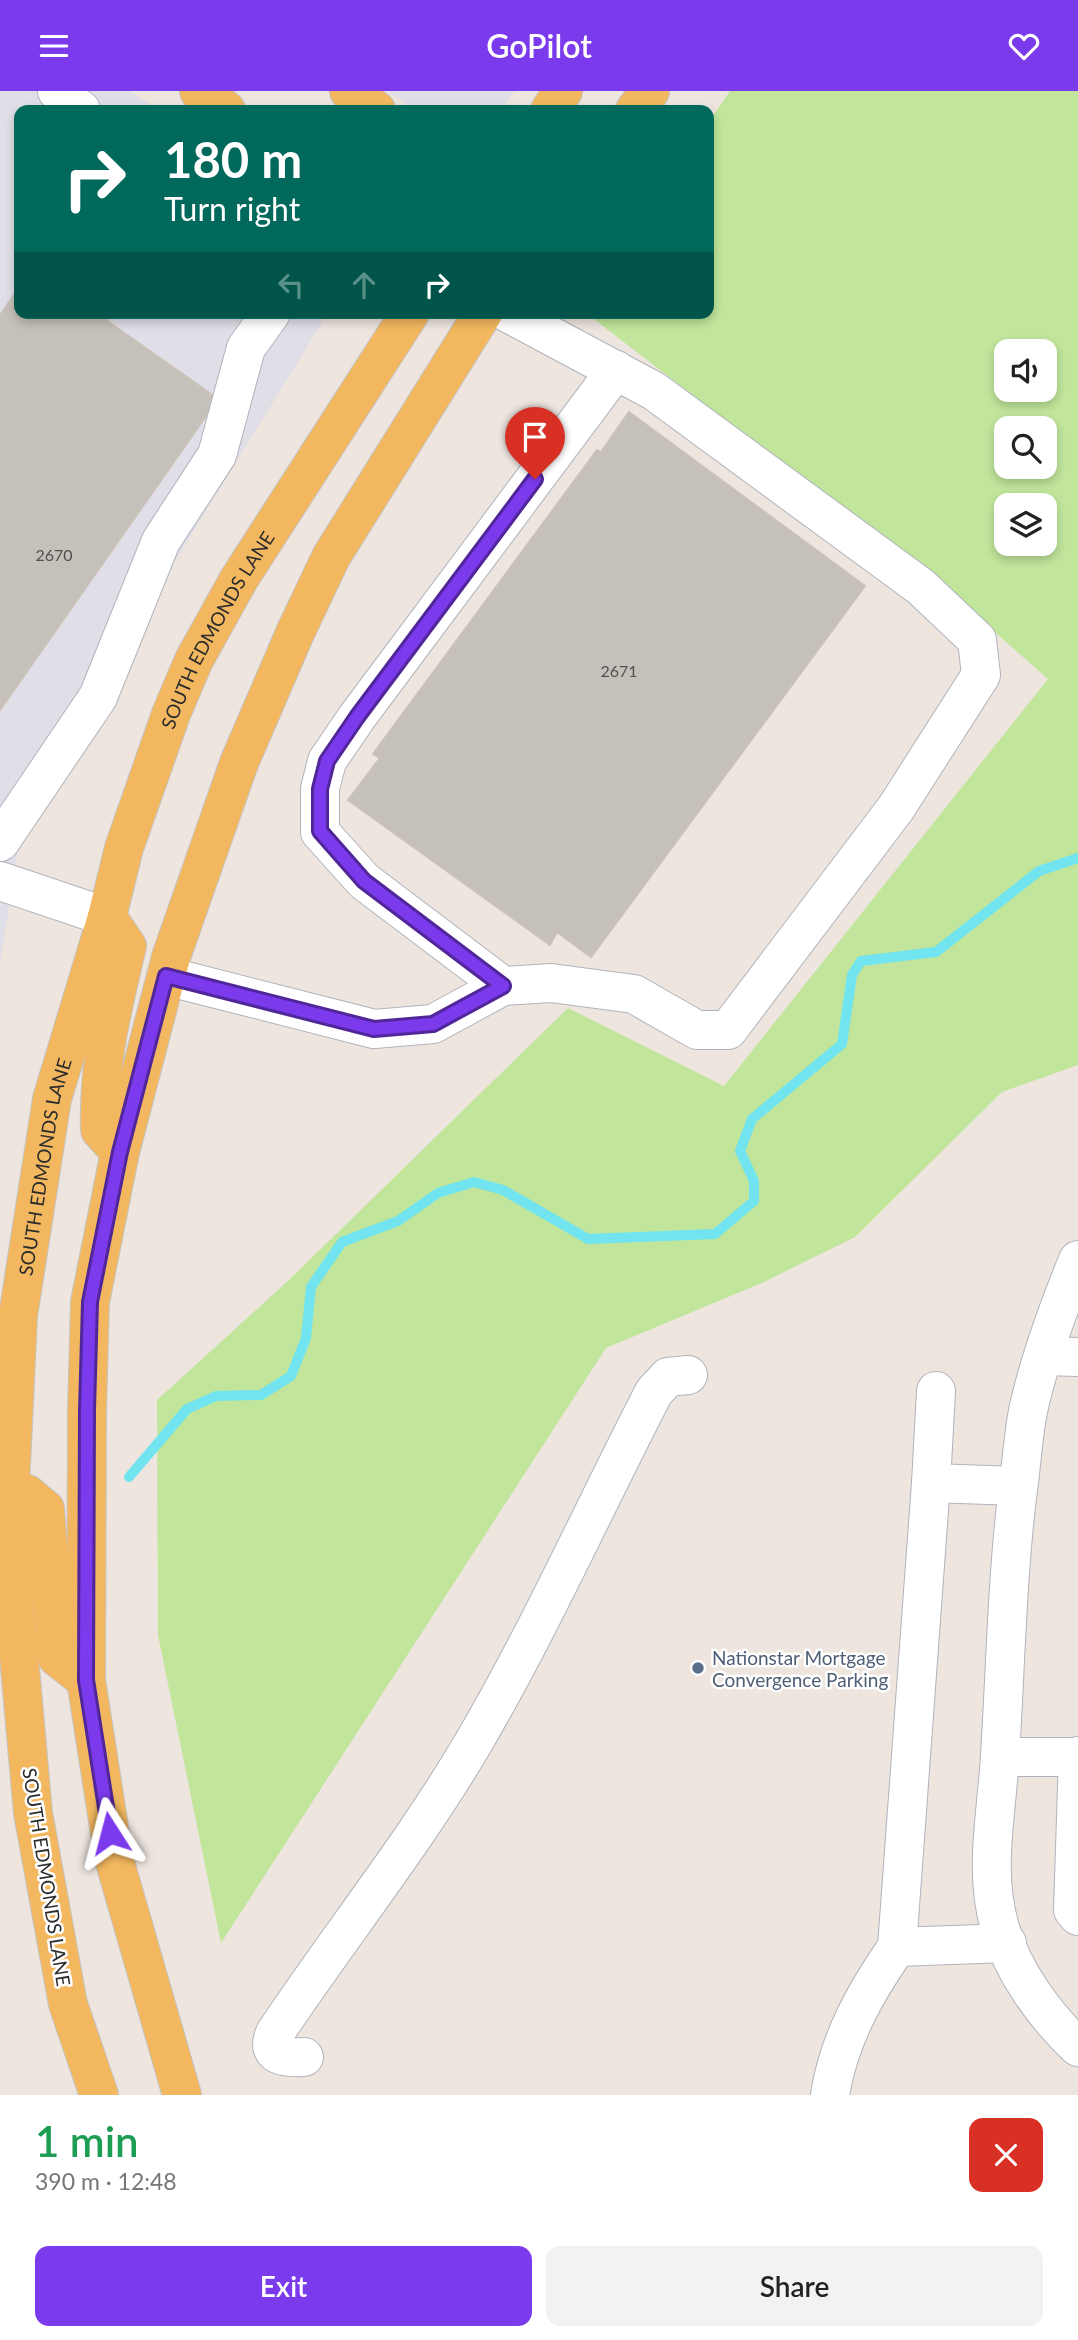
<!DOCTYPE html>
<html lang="en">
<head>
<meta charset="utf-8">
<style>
	:root { --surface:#fff; --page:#f2f2f2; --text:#222; --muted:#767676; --accent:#7c3aed }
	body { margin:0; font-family:Lato,sans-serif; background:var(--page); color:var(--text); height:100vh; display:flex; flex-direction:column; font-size:26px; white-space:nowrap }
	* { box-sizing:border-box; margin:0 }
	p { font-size:23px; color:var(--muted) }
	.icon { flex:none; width:38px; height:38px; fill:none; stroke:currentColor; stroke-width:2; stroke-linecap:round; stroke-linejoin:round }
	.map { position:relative; height:2004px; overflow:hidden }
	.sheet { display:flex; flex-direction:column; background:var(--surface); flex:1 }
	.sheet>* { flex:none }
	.top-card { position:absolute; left:14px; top:14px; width:700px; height:214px; border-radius:14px; box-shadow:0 4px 10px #0003; background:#00695c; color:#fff; overflow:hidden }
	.tools { position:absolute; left:994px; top:248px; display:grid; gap:14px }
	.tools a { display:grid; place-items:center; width:63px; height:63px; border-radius:14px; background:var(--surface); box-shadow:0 4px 10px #0003; font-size:35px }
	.pin { position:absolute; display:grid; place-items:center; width:60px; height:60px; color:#fff; margin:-72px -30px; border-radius:50% 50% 50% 0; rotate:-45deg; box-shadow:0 0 7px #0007 }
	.pin .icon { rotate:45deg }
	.me { position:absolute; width:77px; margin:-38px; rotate:351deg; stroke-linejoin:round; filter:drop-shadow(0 0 5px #0008) }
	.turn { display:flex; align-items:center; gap:24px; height:147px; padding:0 35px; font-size:32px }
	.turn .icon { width:91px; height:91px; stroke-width:2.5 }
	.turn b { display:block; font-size:49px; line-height:60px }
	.lanes { display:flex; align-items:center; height:66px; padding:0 35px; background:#0003; justify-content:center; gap:35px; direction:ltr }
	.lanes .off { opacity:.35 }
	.round { display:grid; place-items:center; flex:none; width:74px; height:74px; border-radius:14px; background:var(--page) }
	.overview { display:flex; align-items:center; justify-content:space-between; height:119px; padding:0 35px }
	h1 { font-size:42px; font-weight:600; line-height:52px; color:#1e9e55 }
	.button { display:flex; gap:14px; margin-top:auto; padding:14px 35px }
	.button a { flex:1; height:80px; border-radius:14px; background:var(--accent); color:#fff; font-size:28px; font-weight:600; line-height:80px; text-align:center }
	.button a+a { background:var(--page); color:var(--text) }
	header { display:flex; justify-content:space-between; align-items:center; height:91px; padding:0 35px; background:var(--accent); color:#fff; font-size:32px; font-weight:600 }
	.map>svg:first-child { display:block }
	.industrial { fill:#e0dfe7 }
	.green { fill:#c0e59b; fill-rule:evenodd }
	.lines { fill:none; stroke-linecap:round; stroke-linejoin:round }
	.stream { stroke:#71e4f0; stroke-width:10 }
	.building { fill:#c6c0ba; stroke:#cac1b8; stroke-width:2 }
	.minor-casing { stroke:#afb4bc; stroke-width:40 }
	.major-casing { stroke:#c4c4c4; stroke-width:40 }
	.minor { stroke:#fff; stroke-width:38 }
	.major { stroke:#f3b85f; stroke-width:38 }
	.route-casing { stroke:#51269a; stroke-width:18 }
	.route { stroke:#7c3aed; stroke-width:12 }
	.service-dot { fill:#5c6f8a; stroke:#fff; stroke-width:2.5 }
	.labels { text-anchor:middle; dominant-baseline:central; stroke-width:5; stroke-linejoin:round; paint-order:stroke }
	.number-label { font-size:16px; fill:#525150 }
	.street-label { font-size:19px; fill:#2c2c2c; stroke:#fff }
	.service-label { font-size:19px; fill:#4e5e75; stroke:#fff; text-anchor:start }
</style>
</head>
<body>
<header><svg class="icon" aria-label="menu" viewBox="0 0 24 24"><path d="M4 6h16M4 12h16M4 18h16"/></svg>GoPilot<svg class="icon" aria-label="heart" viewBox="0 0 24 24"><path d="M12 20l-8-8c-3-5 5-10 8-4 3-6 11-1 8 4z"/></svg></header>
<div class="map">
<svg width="1078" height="2004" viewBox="0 0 1078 2004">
	<rect width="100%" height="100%" fill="#eee5df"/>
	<g class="industrial">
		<path d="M0,0H130L158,19H19V222H318L322,232L25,713L0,873Z"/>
		<path d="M386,0H515L501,19H417Z"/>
	</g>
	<path class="green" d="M730,0H1078V974L1002,1001L855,1146L764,1191L606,1257L221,1852L158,1544L157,1309L290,1188L568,917L724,995L1048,588L956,507L586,222H709V31ZM1006,261H1045V299H1006ZM1006,338H1045V376H1006ZM1006,415H1045V453H1006Z"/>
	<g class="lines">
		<path class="stream" d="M129,1386L187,1318L216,1305L261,1304L291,1285L306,1247L311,1196L342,1151L398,1130L438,1102L474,1091L503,1099L588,1148L715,1143L754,1110V1090L740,1060L752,1028L842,953L852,884L861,870L936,861L1039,780L1078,767"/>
	</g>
	<g class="building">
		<path d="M19,197V222H96L218,308L0,619V224Z"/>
		<path d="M629,321L865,495L591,866L557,841L550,854L348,709L380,667L373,663L597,359L601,361Z"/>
	</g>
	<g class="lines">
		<g class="minor-casing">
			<g id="minor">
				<path d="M57,0L81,19"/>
				<path d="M0,751L98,606L161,450L217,364L246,257L271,222"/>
				<path d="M0,790L107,826"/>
				<path d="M166,885L374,938L433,933L503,895L551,892L634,903L697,939H728L896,717L981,584L977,549L921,496L654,300L508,222"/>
				<path d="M503,895L364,790L320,741V698L327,670L357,626L616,279"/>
				<path d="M1078,1169C1058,1218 1039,1269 1028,1320C1024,1341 1022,1363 1020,1383C1007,1476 1006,1570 1000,1664C997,1722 983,1780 1000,1837C1013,1881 1045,1925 1078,1956"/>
				<path d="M1044,1265L1078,1266"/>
				<path d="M936,1300L931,1392L1018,1395"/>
				<path d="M1078,1665L1073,1819L1078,1825"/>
				<path d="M1000,1666H1078"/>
				<path d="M897,1856L1007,1852"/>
				<path d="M304,1966C286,1967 264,1966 275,1942C339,1846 413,1754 472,1654C539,1540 593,1419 654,1301L668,1286L688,1284"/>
				<path d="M830,2004C839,1948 865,1902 897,1856L931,1392"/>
			</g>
		</g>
		<g class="major-casing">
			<g id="major">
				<path d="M199,0L226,19"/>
				<path d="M349,0L376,19"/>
				<path d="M550,19L563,0"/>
				<path d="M635,19L650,0"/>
				<path d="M107,826L127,855C112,920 98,971 100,1039L120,1061"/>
				<path d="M10,1396L27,1403L45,1418L57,1566L86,1589"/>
				<path id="s1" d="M99,2004L68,1913L33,1722L15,1521L10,1396L18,1225L52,1008L107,826L124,757L171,623L194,569L239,488L410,222"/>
				<path d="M182,2004L114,1768L86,1589L87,1319L90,1211L120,1061L171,866L239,672L295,542L331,466L483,222"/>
			</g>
		</g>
		<use href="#minor" class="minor"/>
		<use href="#major" class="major"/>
	</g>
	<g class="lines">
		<g class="route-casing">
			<path id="route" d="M110,1742L86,1589L87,1319L90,1211L120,1061L166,885L374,938L433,933L503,895L364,790L320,740V698L327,670L357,626L535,388"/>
		</g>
		<use href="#route" class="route"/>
	</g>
	<circle class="service-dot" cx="698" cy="1577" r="7"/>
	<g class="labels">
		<g class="number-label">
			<text x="54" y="463">2670</text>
			<text x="619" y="579">2671</text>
		</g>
		<g class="street-label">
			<text stroke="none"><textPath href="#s1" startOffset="1507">SOUTH EDMONDS LANE</textPath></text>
			<text stroke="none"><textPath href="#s1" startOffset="940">SOUTH EDMONDS LANE</textPath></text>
			<text transform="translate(47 1786) rotate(81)">SOUTH EDMONDS LANE</text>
		</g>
		<g class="service-label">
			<text x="712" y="1566">Nationstar Mortgage<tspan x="712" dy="22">Convergence Parking</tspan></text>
		</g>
	</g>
</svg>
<div class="tools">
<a><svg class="icon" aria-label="sound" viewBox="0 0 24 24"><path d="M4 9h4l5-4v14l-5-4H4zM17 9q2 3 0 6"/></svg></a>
<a><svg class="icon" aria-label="search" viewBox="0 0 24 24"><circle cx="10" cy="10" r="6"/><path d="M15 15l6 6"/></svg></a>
<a><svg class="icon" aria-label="layers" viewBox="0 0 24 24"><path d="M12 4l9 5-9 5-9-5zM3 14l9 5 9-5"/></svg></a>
</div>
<div class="pin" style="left:535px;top:388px;background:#d93025"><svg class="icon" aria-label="arrive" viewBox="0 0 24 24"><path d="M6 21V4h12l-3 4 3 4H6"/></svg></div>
<svg class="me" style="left:110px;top:1742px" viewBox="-20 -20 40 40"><path d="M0-17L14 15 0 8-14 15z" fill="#7c3aed" stroke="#fff" stroke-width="4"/></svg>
<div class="top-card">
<div class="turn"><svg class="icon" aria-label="right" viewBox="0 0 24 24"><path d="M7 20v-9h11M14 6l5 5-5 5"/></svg><div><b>180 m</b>Turn right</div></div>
<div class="lanes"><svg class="icon off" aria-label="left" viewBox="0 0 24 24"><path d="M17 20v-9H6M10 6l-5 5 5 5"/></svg><svg class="icon off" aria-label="ahead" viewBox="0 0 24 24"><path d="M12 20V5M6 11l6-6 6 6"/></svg><svg class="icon" aria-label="right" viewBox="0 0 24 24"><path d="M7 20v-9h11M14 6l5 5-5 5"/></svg></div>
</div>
</div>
<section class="sheet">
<div class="overview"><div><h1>1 min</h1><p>390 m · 12:48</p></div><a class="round" style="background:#d93025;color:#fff"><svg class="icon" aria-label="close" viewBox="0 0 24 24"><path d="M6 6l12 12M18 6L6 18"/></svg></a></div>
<div class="button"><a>Exit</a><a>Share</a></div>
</section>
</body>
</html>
